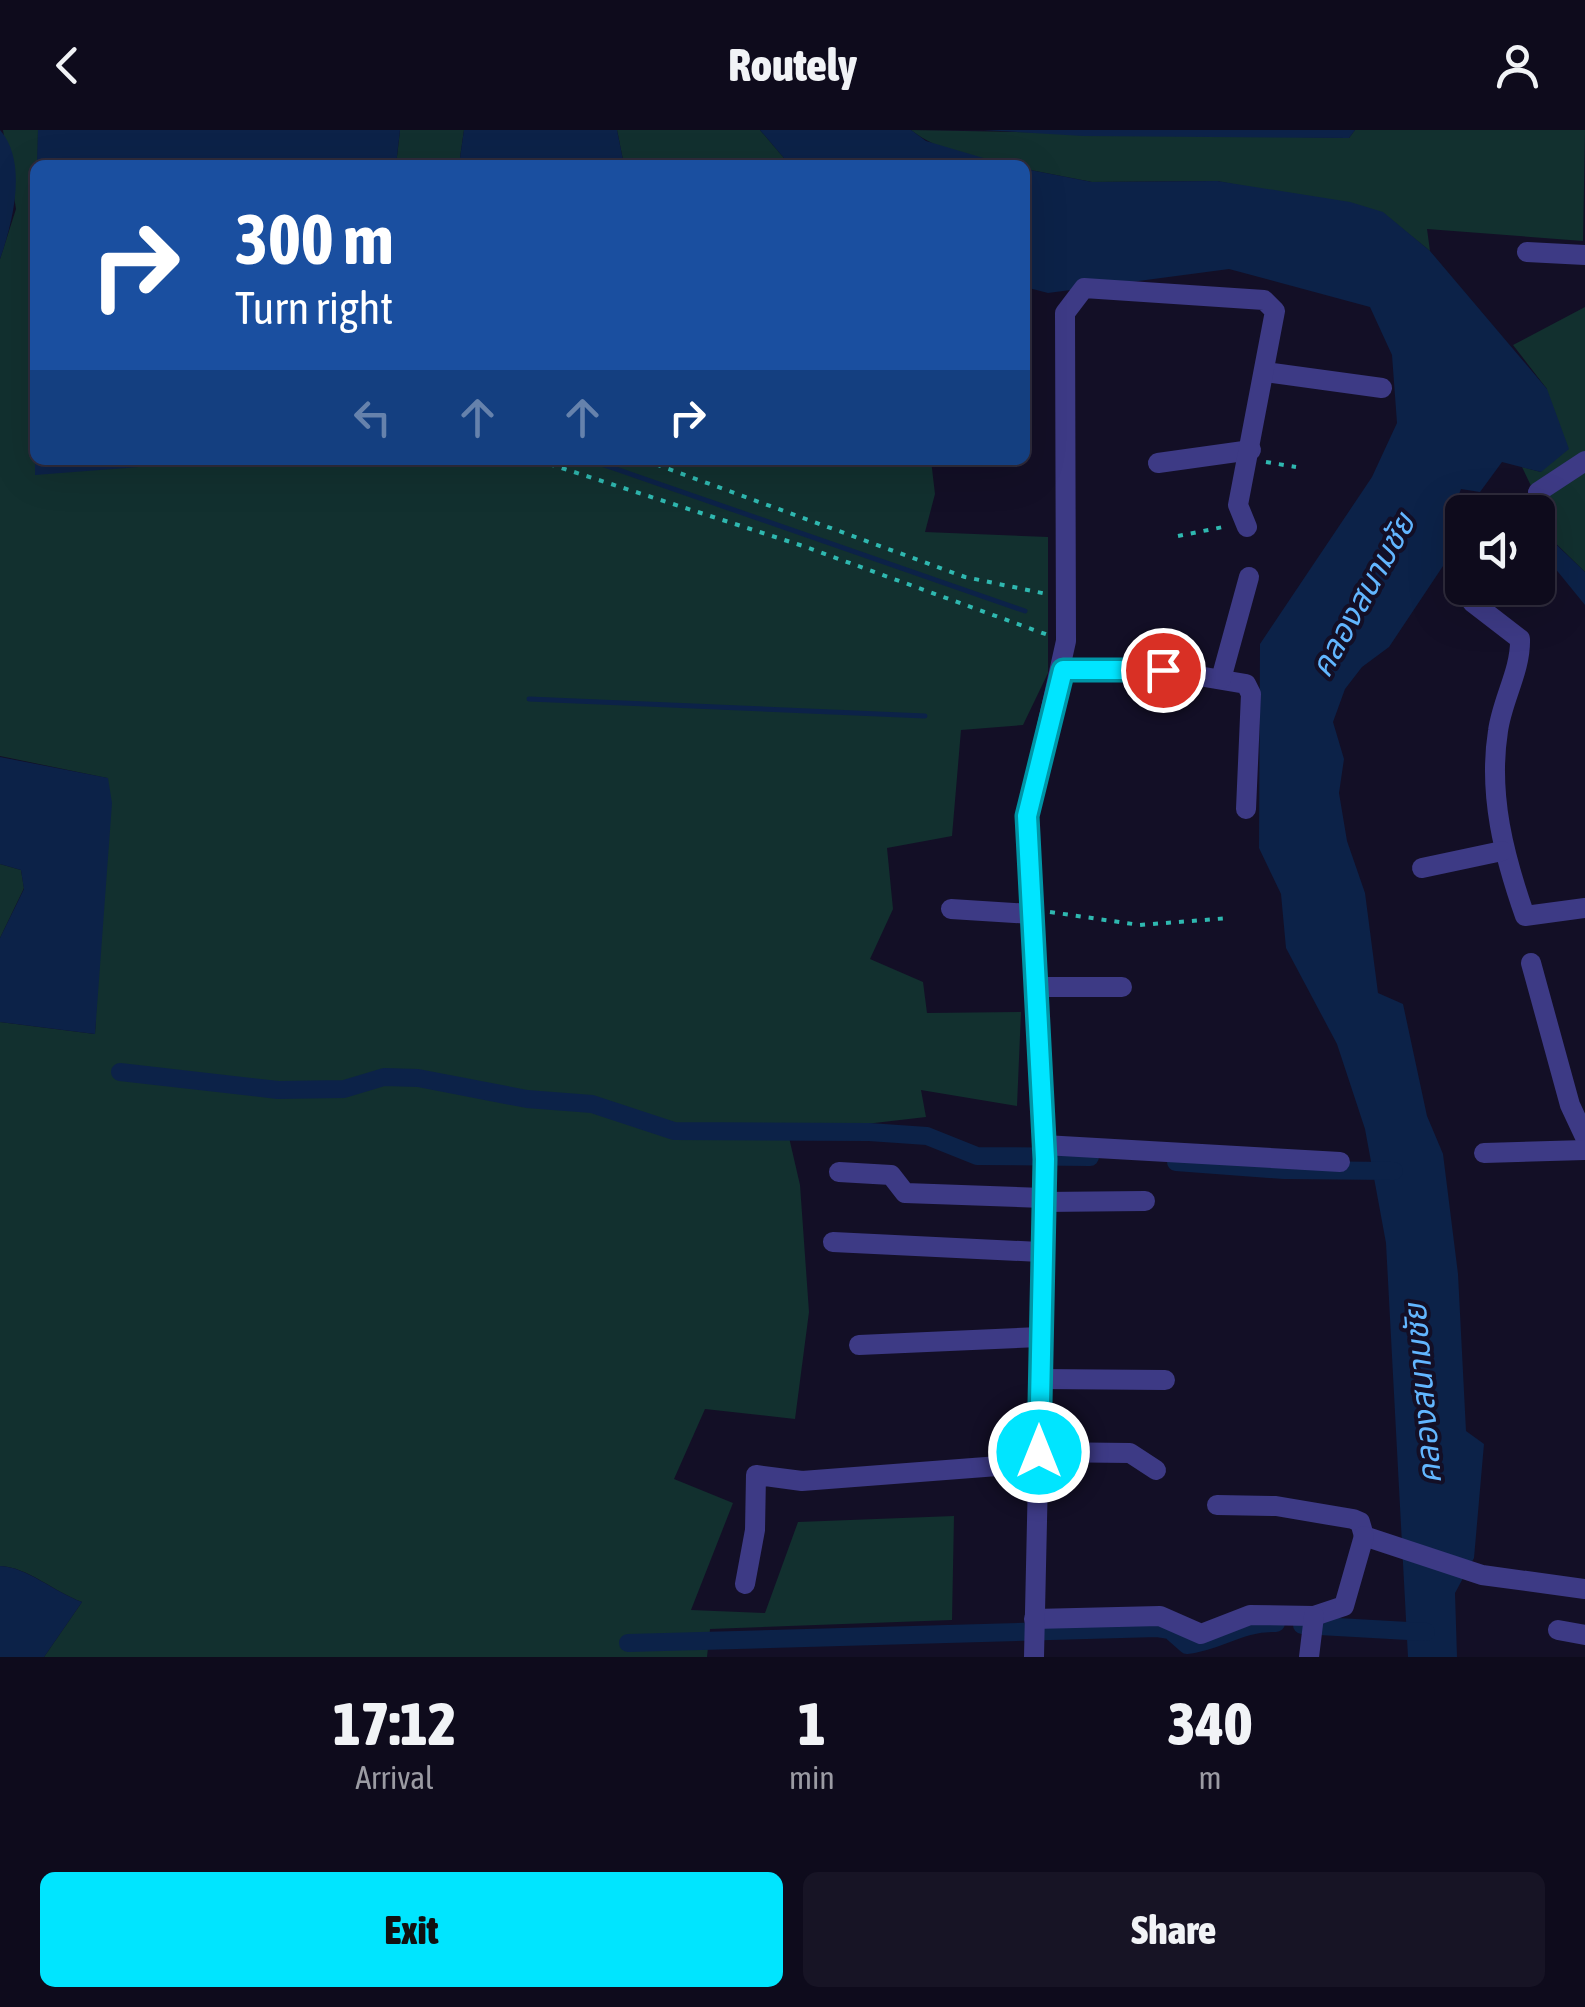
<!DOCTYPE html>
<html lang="en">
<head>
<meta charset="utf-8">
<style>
	:root { --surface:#0e0b1c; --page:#171425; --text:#f1f3f6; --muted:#9b9ba3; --line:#2e2b3b; --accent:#00e5ff }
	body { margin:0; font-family:"Asap Condensed","Noto Sans Thai",sans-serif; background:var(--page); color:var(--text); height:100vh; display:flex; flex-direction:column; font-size:38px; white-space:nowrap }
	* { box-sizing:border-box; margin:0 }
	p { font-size:32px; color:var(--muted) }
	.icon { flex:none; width:55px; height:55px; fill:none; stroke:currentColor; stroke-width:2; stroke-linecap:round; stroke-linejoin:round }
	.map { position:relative; height:1527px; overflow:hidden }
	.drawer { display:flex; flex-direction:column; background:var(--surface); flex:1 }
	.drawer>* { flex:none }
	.top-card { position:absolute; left:30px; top:30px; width:1000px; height:305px; border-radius:15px; box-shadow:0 10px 40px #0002,0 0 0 2px var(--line); background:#1a4fa0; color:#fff; overflow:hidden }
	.fabs { position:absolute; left:1445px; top:365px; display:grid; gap:20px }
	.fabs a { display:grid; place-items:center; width:110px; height:110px; border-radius:15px; background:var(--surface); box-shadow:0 10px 40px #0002,0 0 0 2px var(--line); font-size:50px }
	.pin { position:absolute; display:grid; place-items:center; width:85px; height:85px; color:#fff; margin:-42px; border:5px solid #fff; border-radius:50%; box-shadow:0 2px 10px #0007 }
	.me { position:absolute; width:110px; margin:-55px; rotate:0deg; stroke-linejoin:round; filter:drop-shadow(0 0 8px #0008) }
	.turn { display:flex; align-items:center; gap:35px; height:210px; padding:0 40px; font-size:45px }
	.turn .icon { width:130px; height:130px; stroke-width:2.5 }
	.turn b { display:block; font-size:70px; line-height:85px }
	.lanes { display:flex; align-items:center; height:95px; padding:0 40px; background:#0003; justify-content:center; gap:50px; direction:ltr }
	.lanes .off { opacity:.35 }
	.eta { display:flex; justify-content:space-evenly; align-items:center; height:170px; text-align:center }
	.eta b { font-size:60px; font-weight:800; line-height:70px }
	.button { display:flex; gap:20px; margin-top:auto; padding:20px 40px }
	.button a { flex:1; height:115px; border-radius:15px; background:var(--accent); color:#111; font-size:40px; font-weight:800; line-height:115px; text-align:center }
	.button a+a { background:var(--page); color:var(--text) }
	header { display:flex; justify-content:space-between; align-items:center; height:130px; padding:0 40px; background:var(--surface); font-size:45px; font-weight:800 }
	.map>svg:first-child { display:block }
	.green { fill:#12302f }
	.water { fill:#0c2248 }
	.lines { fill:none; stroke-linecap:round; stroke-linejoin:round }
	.stream { stroke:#0c2248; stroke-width:5 }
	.canal { stroke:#0c2248; stroke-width:18 }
	.path { stroke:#2fb8b0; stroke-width:4; stroke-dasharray:5 8; stroke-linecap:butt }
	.minor { stroke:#3d3a85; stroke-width:20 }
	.route-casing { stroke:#0095a6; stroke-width:25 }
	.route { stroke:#00e5ff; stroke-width:18 }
	.labels { text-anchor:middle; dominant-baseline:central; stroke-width:8; stroke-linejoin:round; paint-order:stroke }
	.water-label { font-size:32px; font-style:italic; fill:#62b6ff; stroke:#130f26 }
</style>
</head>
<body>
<header><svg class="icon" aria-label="back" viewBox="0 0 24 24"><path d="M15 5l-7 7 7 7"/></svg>Routely<svg class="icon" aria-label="person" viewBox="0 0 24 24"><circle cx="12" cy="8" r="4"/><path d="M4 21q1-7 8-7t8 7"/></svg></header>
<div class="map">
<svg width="1585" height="1527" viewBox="0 0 1585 1527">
	<rect width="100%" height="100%" fill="#130f26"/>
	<g class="green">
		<path d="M3,0H38L35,344L190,330H931L935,364L925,402L1048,407V543L1023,595L961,600L952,706L887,718L893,779L870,829L923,852L927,883L1021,882L1017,976L921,960L926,987L788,1003L800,1055L809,1182L795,1289L705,1279L674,1349L733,1373L691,1480L765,1483L798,1392L954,1386L952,1490L710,1499L707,1527H44L82,1472C54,1462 28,1437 0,1436V892L95,904L107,648L0,626V129L16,79Z"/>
		<path d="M400,0H464L459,35H396Z"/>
		<path d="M617,0H760L790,35H624Z"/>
		<path d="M911,0L1349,8L1355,0H1585L1583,111L1427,99L1430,121L1383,83L1217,51L1092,52L1025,39V35C987,35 941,23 911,0Z"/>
		<path d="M1585,177V442L1538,396V382H1525L1516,373L1533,360L1522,337L1541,342L1547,259L1513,215Z"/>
		<path d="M0,734L21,740L24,758L0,808Z"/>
	</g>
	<g class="water">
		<path d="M0,0C28,32 13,92 0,129Z"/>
		<path d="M38,0H400L396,35H37Z"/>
		<path d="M464,0H617L624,35H459Z"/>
		<path d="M760,0H911L926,11L1007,35H790Z"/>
		<path d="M983,0H1355L1349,8L1083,6Z"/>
		<path d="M1025,39L1092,52L1217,51L1350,72L1383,82L1430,121L1547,259L1569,319L1541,342L1502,332L1480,362L1461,359L1446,399L1449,427L1389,517L1362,537L1345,559L1333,592L1344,629L1339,663L1347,711L1365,763L1378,863L1403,874L1427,986L1443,1024L1458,1144L1466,1301L1484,1314L1474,1428L1455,1463L1457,1527H1408L1386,1113L1365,999L1337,914L1286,818L1281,764L1259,718L1260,514L1372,347L1397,293L1392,225L1370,177L1229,139L1048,163L1025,157Z"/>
		<path d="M35,296V330L190,333L35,345Z"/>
		<path d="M1541,400L1585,442V475L1554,437L1538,431Z"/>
		<path d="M0,627L108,648L112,673L95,904L0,892V808L24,759L21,740L0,734Z"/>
		<path d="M0,1436C27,1437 54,1462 82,1472L44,1527H0Z"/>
	</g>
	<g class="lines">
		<g class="stream">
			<path d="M590,330L1025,481"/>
			<path d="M529,569L925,586"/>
		</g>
		<g class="canal">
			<path d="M120,942L278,960L344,959L384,947L418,948L527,969L592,974L674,1001L869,1002L927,1006L977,1026L1090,1027"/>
			<path d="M1176,1032L1284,1040L1394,1041"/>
			<path d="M1302,1495L1426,1502"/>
			<path d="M628,1513L1157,1498L1170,1500L1187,1515C1219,1512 1239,1492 1276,1493"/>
		</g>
		<g class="path">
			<path d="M537,330L803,416L1048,505"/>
			<path d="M644,330L965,447L1047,464"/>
			<path d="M1266,332L1296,337"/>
			<path d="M1178,406L1228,396"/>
			<path d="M1050,782L1140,795L1229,788"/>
		</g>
		<g class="minor">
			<path d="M1527,122L1585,125"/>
			<path d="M1265,242L1382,258"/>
			<path d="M1158,333L1251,320"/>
			<path d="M1538,362L1585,331"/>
			<path d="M1469,458L1472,472L1520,509C1521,540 1502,570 1498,601C1488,665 1504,726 1525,786L1585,778"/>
			<path d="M1063,540H1163L1246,554L1251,564L1246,679"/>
			<path d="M1221,549L1249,447"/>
			<path d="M1422,738L1502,721"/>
			<path d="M951,779L1031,784"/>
			<path d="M1531,833L1570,975L1585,1007"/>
			<path d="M1034,857H1122"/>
			<path d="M1044,1015L1340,1032"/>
			<path d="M1484,1023L1585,1020"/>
			<path d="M839,1042L891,1045L905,1063L1043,1068"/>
			<path d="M1043,1072L1145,1071"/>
			<path d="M833,1112L1040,1122"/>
			<path d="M859,1215L1039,1207"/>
			<path d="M1039,1249L1165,1250"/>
			<path d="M1039,1322L1130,1323L1156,1340"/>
			<path d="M1217,1375L1276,1376L1353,1389L1360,1392L1364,1406L1482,1445L1585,1459"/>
			<path d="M745,1454L755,1400L756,1345L802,1351L1039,1333"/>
			<path d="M1034,1489L1160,1486L1201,1504L1250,1485L1314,1486L1344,1476L1364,1406"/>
			<path d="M1558,1500L1585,1505"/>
			<path d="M1034,1527L1045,1029L1027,686L1066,511L1065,183L1084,158L1264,170L1275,181L1238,375L1247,397"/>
			<path d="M1309,1527L1314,1486"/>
		</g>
	</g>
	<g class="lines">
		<g class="route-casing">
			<path id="route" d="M1039,1322L1045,1029L1027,686L1063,540H1163"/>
		</g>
		<use href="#route" class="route"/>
	</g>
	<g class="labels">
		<g class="water-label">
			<text transform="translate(1362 465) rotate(-61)">คลองสนามชัย</text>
			<text transform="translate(1422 1264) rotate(-95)">คลองสนามชัย</text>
		</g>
	</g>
</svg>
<div class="fabs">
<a><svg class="icon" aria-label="sound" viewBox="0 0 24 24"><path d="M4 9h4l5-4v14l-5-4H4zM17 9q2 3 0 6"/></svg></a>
</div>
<div class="pin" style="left:1163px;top:540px;background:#d93025"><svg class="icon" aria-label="arrive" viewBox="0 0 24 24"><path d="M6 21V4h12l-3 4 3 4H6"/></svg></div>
<svg class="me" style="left:1039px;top:1322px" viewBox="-20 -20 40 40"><circle r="17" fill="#00e5ff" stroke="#fff" stroke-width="3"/><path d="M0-11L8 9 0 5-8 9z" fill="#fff"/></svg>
<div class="top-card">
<div class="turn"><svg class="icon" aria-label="right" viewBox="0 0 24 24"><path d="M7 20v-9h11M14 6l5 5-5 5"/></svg><div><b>300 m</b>Turn right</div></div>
<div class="lanes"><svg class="icon off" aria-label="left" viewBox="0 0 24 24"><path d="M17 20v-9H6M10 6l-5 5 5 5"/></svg><svg class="icon off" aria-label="ahead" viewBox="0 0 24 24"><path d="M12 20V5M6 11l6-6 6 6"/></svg><svg class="icon off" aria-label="ahead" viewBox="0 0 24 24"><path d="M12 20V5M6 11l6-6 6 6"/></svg><svg class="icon" aria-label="right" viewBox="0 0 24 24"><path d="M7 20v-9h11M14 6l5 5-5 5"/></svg></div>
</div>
</div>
<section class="drawer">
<div class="eta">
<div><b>17:12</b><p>Arrival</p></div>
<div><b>1</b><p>min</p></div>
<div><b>340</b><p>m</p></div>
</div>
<div class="button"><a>Exit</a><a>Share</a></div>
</section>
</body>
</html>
